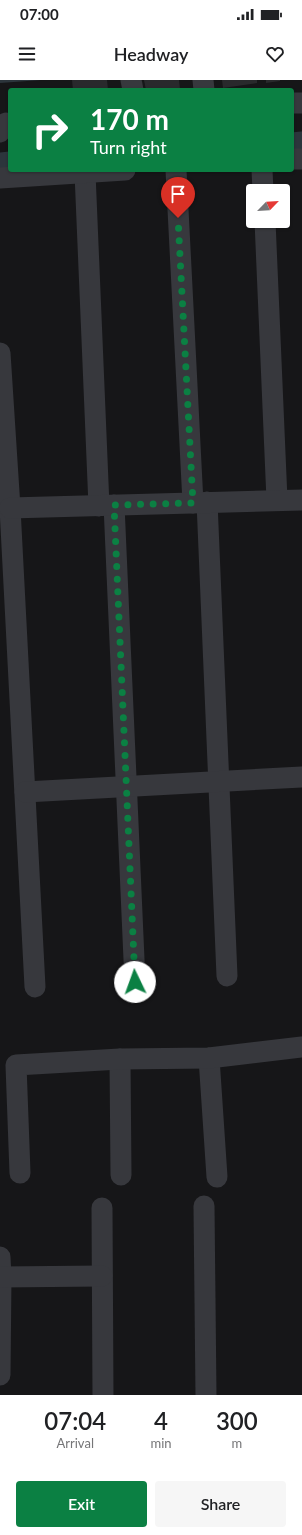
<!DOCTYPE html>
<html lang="en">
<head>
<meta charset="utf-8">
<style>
	:root { --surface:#fff; --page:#f6f6f6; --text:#202124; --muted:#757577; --accent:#0b8043 }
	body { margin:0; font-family:Lato,sans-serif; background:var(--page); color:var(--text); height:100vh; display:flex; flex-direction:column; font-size:15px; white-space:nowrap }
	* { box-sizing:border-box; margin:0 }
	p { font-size:13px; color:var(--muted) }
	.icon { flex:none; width:22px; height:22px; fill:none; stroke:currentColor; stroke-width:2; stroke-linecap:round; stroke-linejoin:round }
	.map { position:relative; height:1315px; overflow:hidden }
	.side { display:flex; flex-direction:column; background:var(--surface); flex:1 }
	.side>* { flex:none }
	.top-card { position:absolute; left:8px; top:8px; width:286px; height:84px; border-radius:4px; box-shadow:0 1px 3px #0004; background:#0b8043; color:#fff; overflow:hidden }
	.needle { width:26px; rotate:65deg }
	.controls { position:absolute; left:246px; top:104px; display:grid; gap:8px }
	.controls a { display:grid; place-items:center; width:44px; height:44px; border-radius:4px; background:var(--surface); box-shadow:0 1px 3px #0004; font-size:20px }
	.pin { position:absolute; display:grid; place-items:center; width:34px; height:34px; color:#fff; margin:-41px -17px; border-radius:50% 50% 50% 0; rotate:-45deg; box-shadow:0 0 4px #0007 }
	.pin .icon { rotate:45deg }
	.me { position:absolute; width:44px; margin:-22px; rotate:357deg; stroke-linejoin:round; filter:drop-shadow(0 0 3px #0008) }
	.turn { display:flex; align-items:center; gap:14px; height:84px; padding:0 16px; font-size:18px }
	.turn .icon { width:52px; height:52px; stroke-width:2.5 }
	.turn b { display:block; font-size:28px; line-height:34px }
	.eta { display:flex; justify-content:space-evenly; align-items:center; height:68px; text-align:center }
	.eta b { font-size:24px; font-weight:600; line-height:28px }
	.primary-button { display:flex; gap:8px; margin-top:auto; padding:8px 16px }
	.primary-button a { flex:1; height:46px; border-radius:4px; background:var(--accent); color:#fff; font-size:16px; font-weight:600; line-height:46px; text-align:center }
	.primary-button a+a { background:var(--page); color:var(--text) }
	.status { display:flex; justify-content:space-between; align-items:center; height:28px; padding:0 20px; background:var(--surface); direction:ltr }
	.status svg { height:11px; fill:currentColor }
	header { display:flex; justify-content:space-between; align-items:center; height:52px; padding:0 16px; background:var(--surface); font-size:18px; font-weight:600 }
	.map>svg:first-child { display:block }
	.water { fill:#2c353c }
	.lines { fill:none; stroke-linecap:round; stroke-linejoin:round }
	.canal { stroke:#2c353c; stroke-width:19 }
	.building { fill:#29292c }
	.street { stroke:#37383d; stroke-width:21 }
	.route { stroke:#0b8043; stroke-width:7; stroke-dasharray:0 12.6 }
</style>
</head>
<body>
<div class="status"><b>07:00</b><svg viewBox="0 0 49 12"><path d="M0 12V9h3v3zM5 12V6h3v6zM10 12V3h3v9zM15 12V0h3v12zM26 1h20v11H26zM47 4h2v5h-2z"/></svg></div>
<header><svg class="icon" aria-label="menu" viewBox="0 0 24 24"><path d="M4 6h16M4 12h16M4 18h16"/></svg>Headway<svg class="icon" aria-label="heart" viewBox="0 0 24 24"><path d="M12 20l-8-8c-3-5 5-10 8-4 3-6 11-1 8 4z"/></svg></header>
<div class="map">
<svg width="302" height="1315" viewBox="0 0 302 1315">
	<rect width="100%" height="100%" fill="#161618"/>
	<path class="water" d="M0,0H41L0,3Z"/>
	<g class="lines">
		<g class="canal">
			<path d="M292,62L302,61"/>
			<path d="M0,82L10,81"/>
		</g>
	</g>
	<g class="building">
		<path d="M72,0H107L108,10H73Z"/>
		<path d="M144,0H179L180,9L146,10Z"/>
		<path d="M222,0H257V3L223,8Z"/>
		<path d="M266,0H280V1L266,3Z"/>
	</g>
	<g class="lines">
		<g class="street">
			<path d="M131,0L133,10"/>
			<path d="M203,0L204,10"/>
			<path d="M292,23H302"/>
			<path d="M0,52L6,43"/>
			<path d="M292,79H302"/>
			<path d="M176,90L193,423"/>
			<path d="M262,90L263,111"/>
			<path d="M85,93L99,426"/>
			<path d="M0,98L125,90"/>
			<path d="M265,141L277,420"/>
			<path d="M0,273L10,428L35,907"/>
			<path d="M207,422L227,896"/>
			<path d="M114,425L135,902"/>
			<path d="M10,428L302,420"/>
			<path d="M25,712L302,697"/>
			<path d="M209,978L217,1097"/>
			<path d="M120,979L121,1095"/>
			<path d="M20,1093L16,985L120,979L209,978L302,967"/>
			<path d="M204,1126L206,1315"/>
			<path d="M102,1128L103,1315"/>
			<path d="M0,1177L1,1197L0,1295"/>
			<path d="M0,1197L102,1196"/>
		</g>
	</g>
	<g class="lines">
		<path class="route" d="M135,902L114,425L193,423L178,138"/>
	</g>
</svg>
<div class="controls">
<a><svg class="needle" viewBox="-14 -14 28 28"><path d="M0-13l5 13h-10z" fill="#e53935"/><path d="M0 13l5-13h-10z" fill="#757577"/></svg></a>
</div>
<div class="pin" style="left:178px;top:138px;background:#d93025"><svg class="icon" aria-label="arrive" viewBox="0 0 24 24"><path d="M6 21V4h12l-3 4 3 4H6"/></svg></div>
<svg class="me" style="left:135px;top:902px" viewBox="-20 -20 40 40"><circle r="19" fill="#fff"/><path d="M0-13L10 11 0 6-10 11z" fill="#0b8043"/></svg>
<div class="top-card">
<div class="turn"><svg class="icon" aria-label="right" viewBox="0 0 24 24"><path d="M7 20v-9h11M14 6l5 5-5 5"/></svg><div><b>170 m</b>Turn right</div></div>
</div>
</div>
<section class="side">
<div class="eta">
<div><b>07:04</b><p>Arrival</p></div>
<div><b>4</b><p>min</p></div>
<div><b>300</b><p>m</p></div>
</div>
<div class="primary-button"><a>Exit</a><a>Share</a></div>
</section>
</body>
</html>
